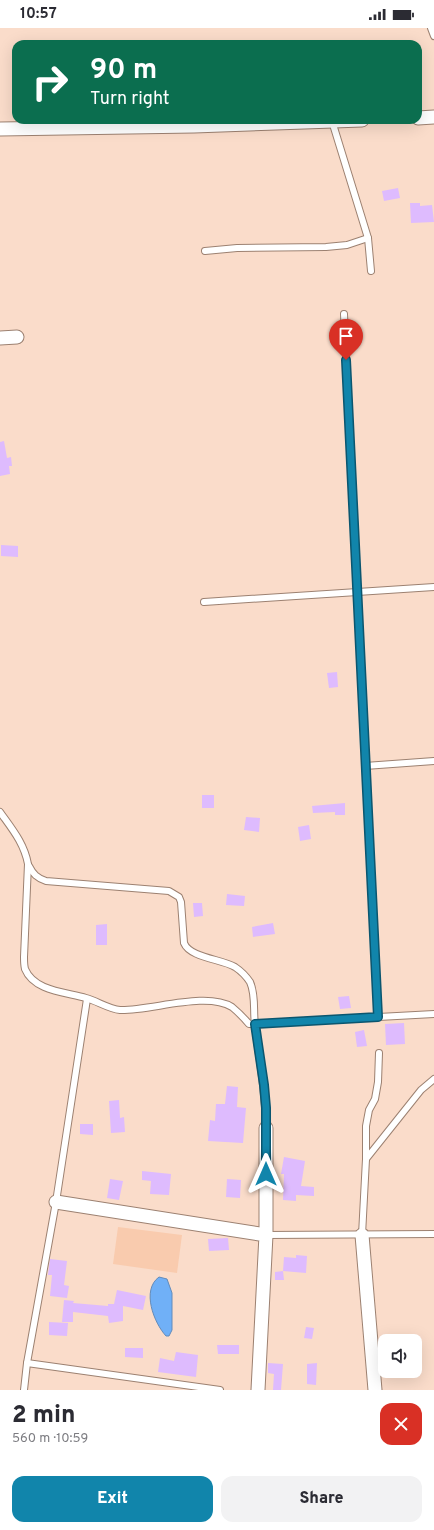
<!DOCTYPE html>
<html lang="en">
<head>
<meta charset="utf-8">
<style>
	:root { --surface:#fff; --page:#f2f2f3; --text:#2b2b33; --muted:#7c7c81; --accent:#1185ab }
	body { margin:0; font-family:Overpass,sans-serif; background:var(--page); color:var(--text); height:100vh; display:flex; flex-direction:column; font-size:15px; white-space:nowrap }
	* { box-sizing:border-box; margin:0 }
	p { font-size:13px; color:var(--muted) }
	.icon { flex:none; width:22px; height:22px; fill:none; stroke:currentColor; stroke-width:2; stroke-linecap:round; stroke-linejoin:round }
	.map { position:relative; height:1362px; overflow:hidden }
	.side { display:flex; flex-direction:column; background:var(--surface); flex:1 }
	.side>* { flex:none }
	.guide { position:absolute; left:12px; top:12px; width:410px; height:84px; border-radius:12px; box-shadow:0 4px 16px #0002; background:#0b6e4f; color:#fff; overflow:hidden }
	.buttons { position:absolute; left:378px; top:1306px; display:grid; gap:8px }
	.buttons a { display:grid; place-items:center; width:44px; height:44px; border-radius:8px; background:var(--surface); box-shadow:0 4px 16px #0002; font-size:20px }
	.pin { position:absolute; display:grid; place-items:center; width:34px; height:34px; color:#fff; margin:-41px -17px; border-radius:50% 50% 50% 0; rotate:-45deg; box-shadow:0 0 4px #0007 }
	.pin .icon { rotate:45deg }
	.me { position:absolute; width:44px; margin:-22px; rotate:0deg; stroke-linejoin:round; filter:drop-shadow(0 0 3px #0008) }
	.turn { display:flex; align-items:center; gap:14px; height:84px; padding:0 12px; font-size:18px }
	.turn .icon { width:52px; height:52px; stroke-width:2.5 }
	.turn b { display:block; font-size:28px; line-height:34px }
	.round { display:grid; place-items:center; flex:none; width:42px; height:42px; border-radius:12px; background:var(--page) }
	.headline { display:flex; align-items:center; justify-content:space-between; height:68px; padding:0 12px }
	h1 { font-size:24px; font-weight:800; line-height:30px }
	.primary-button { display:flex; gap:8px; margin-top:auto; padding:8px 12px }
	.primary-button a { flex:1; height:46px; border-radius:12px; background:var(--accent); color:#fff; font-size:16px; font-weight:800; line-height:46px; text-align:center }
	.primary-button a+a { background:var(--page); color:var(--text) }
	.status { display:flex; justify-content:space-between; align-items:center; height:28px; padding:0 20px; background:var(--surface); direction:ltr }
	.status svg { height:11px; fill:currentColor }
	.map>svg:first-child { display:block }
	.green { fill:#f9cbae }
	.water { fill:#70b0f7; stroke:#628bba }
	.building { fill:#debbfe }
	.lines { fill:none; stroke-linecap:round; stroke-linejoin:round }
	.service-casing { stroke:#9c8171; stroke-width:8 }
	.minor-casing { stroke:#9c8171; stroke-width:15 }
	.service { stroke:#fff; stroke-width:6 }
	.minor { stroke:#fff; stroke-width:13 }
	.route-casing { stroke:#0b566f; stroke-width:10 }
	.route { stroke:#1185ab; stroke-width:7 }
</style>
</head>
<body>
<div class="status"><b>10:57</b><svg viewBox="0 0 49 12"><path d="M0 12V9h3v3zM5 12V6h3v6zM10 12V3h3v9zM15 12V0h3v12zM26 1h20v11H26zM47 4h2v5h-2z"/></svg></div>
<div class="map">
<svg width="434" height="1362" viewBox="0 0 434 1362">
	<rect width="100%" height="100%" fill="#fadcca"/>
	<path class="green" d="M118,1199L182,1207L177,1245L113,1236Z"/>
	<path class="water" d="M159,1249L167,1251L172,1265V1302L169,1308H166C154,1295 141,1262 159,1249Z"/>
	<g class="building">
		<path d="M398,160L400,170L384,173L382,163Z"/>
		<path d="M410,175H420V178L432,177L434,194L411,195Z"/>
		<path d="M4,413L7,430L11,429L12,438H9L10,446L0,448V414Z"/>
		<path d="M1,517L18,518V529L1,528Z"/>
		<path d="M337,644L338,659L329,660L327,645Z"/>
		<rect x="202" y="767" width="12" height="13"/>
		<path d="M345,775V787H335V784L313,785L312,778Z"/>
		<path d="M246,789L260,790L259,804L244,802Z"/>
		<path d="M309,797L311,811L300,813L298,799Z"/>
		<path d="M227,866L245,868L244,878L226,877Z"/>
		<path d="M193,875H202L203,888L194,889Z"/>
		<path d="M273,895L275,906L253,909L252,899Z"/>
		<path d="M107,896V917H96V897Z"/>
		<path d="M349,968L351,980L340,981L338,969Z"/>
		<path d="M404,995L405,1016L386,1017L385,996Z"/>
		<path d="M364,1002L367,1018L357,1019L355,1004Z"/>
		<path d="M227,1058L238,1059L237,1079L246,1080L243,1115L208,1113L210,1092L215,1093L216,1076H225Z"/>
		<path d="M119,1072L120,1090L124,1089L125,1104L111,1105L109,1073Z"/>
		<path d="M80,1096H93V1107L80,1106Z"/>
		<path d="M284,1129L305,1133L301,1158L314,1159V1168L296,1167V1173L283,1172L284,1146H281Z"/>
		<path d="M142,1143L171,1146L169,1167L150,1166L151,1153L142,1152Z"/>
		<path d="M110,1151L123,1153L119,1172L107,1170Z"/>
		<path d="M227,1151L241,1152L240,1170L226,1169Z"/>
		<path d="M228,1210L229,1222L209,1223L208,1211Z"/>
		<path d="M296,1227L307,1228L306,1245L283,1243L284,1252H275V1244L283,1243L284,1229L296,1230Z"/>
		<path d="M50,1231L67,1233L64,1257L69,1258L67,1270L50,1268L52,1247H48Z"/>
		<path d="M117,1262L146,1268L143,1282L123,1278V1293L109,1295L108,1288L73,1284V1294H62L64,1272L74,1273L73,1275L108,1278V1276H114Z"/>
		<path d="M49,1294L68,1295L67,1308L49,1307Z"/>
		<path d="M306,1299L314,1300L312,1311L304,1310Z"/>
		<path d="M217,1317H239V1326H218Z"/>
		<path d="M125,1320H143V1330L125,1329Z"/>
		<path d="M176,1324L198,1327L196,1349L158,1344L160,1330L174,1333Z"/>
		<path d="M268,1335L283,1336L281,1362H273L274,1346L268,1345Z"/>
		<path d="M317,1335L316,1357L307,1356V1336Z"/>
	</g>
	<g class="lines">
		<g class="service-casing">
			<g id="service">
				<path d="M431,0L434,8"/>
				<path d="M332,93L368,210L371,243"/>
				<path d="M205,223L237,220L326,219L347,217L368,210"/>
				<path d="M344,286L378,989"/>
				<path d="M204,574L434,559"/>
				<path d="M365,738L434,733"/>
				<path d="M0,784C12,801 24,815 28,836L24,929C24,932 24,937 25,941C34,963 65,964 86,970C97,973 109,981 120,982C151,983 206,963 232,979C238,984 244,990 249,996L434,986"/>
				<path d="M29,838C33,846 37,850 46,853L169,863L179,869L181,874L184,915C190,930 222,931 235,939C241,943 246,948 250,954C256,967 253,983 255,997C259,1031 266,1065 266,1100"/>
				<path d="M366,1131V1098L369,1082L375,1071L378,1054L379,1025"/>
				<path d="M266,1207L434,1206"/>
				<path d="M362,1207L366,1131L421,1062L434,1051"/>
				<path d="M27,1335L220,1362"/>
				<path d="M24,1362L27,1335L56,1174L87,971"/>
			</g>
		</g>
		<g class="minor-casing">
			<g id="minor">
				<path d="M418,90L434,89"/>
				<path d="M0,101L194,98L362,92"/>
				<path d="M0,310L17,309"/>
				<path d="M266,1100V1207"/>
				<path d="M56,1174L266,1207L258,1362"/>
				<path d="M362,1207L375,1362"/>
			</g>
		</g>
		<use href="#service" class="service"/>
		<use href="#minor" class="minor"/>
	</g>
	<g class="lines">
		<g class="route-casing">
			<path id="route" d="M266,1146V1080L264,1057L255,996L378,989L346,332"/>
		</g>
		<use href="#route" class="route"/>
	</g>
</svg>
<div class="buttons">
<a><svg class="icon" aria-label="sound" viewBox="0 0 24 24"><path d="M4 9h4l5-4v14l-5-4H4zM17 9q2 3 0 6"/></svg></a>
</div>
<div class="pin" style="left:346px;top:332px;background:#d93025"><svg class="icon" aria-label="arrive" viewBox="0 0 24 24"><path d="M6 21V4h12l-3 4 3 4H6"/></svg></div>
<svg class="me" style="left:266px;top:1146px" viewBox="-20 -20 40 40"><path d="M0-17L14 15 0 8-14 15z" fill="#1185ab" stroke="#fff" stroke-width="4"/></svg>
<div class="guide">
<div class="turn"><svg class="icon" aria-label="right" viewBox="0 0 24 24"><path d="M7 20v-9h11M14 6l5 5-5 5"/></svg><div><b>90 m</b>Turn right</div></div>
</div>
</div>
<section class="side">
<div class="headline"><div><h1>2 min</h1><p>560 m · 10:59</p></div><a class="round" style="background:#d93025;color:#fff"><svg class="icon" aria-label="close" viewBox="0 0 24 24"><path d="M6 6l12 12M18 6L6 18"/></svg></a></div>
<div class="primary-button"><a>Exit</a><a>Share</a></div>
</section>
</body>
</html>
